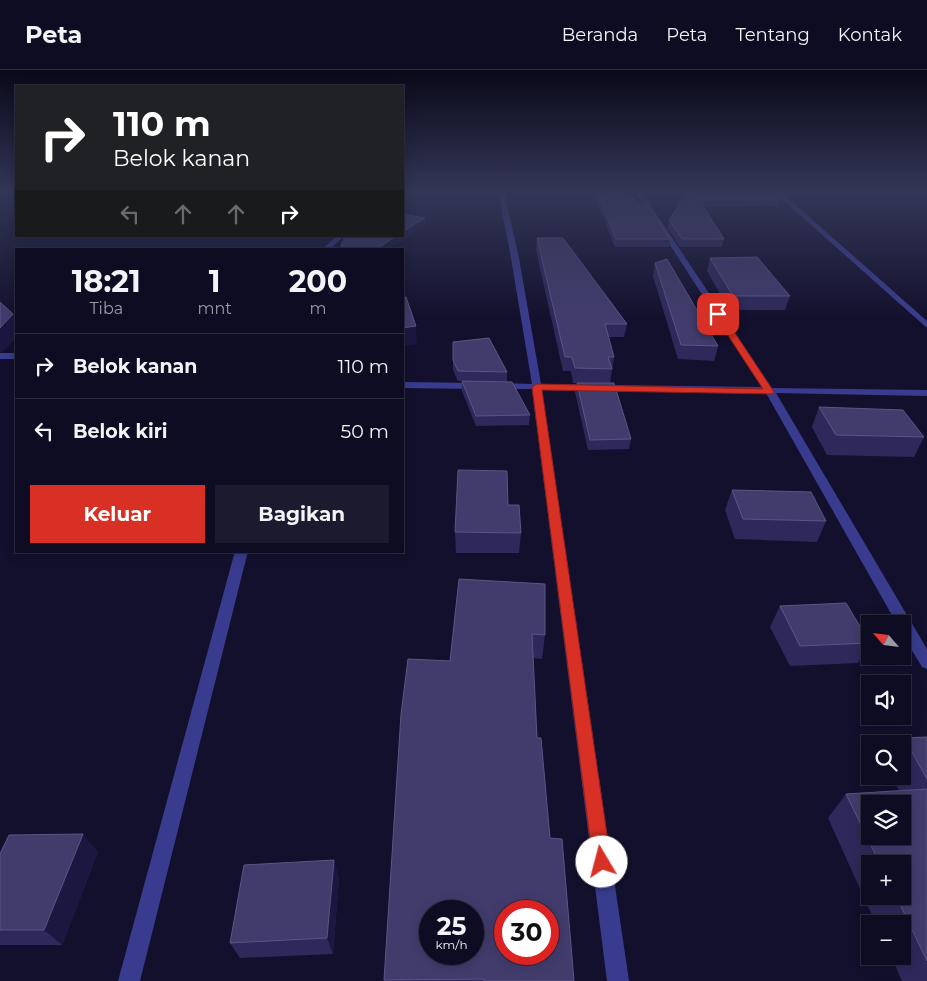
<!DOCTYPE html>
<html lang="id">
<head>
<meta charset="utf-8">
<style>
	:root { --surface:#0e0c22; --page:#1c1a2f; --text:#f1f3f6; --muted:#9b9ba5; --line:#2e2c40; --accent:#d93025 }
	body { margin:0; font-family:Montserrat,sans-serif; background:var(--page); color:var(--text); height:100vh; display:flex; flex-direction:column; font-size:19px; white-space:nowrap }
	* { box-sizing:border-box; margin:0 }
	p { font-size:16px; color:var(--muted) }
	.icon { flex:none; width:28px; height:28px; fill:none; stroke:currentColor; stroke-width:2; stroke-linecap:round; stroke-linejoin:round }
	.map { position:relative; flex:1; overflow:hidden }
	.details { position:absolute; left:15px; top:178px; width:389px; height:305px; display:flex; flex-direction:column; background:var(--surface); border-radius:0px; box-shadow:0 2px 12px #0003,0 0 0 1px var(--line) }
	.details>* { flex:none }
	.top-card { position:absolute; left:15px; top:15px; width:389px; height:152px; border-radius:0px; box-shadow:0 2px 12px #0003,0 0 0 1px var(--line); background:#202124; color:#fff; overflow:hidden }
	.needle { width:32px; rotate:298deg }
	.tools { position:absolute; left:861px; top:545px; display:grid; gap:10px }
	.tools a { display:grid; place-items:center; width:50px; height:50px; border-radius:0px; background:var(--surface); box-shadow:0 2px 12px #0003,0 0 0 1px var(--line); font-size:25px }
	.speed { position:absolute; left:419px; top:830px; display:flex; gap:10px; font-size:25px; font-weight:700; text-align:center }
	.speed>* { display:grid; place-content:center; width:65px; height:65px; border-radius:50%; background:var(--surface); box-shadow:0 2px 12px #0003,0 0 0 1px var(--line); line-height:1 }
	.speed small { font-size:12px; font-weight:400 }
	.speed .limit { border:8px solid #d22; background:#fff; color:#111 }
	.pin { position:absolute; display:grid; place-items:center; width:42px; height:42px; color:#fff; margin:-21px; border-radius:10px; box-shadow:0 2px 8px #0006 }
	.me { position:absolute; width:55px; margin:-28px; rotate:352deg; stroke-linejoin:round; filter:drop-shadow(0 0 4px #0008) }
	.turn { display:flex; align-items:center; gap:18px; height:105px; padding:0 15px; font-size:22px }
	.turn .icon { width:65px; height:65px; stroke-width:2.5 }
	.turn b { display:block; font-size:35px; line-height:42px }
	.lanes { display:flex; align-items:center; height:48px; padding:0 15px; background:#0003; justify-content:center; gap:25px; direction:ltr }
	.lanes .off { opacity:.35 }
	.eta { display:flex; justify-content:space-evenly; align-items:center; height:85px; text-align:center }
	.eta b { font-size:30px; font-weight:700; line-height:35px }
	.primary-button { display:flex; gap:10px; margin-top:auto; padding:10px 15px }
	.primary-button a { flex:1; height:58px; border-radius:0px; background:var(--accent); color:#fff; font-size:20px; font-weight:700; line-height:58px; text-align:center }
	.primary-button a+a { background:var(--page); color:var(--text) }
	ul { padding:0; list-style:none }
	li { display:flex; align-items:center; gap:15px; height:65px; padding:0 15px; border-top:1px solid var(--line) }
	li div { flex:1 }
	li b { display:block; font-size:19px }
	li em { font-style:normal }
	header { display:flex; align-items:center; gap:30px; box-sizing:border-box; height:70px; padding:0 25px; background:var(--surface); border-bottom:1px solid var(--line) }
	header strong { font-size:24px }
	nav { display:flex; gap:28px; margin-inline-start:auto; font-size:18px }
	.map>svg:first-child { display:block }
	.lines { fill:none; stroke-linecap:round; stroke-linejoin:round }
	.street { fill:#393c8e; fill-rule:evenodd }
	.wall { fill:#2f295b; fill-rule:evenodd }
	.shaded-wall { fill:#1c1741 }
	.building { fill:#423c6d; stroke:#5a5584; fill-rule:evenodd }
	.route { fill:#d93025; stroke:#8d1f18 }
</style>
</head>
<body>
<header>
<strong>Peta</strong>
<nav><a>Beranda</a><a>Peta</a><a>Tentang</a><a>Kontak</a></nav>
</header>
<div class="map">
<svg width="927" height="911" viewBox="0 0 927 911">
	<rect width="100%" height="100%" fill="#13102d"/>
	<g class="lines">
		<g class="street">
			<path d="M498,121H504L519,188L541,314L762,317L635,121H641L772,318L927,320V326L776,323L927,579V599L922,597L902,564V554H897L766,323L542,320L629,911H607L532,319H497L492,316L497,313L532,314L511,188Z"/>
			<path d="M773,121H780L927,251V258Z"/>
			<path d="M337,166H344L330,179H322Z"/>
			<rect x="0" y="283" width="16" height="6"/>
			<path d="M402,312L477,313L482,316L477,319L402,318Z"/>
			<path d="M235,481H248L140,911H118Z"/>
		</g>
	</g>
	<g class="wall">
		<path d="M593,121H625L627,125L670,169L669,177H615Z"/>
		<path d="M688,121L780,129L778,136L703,137L724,169L722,177H680L668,158L669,150Z"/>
		<path d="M537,168L627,254L624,267H608L614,287L610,313L631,369L629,379L588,380L575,322L577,313H573L571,301H563L536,180Z"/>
		<path d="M710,188L790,226L785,240H729L707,201Z"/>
		<path d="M655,193L718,276L714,291L678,289L653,206Z"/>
		<path d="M453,290L507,302V312L458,311L453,300Z"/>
		<path d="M462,311L530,345L529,355L476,356L462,321Z"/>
		<path d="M819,337L924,367L914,387L827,385L812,357Z"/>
		<path d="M732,420L826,451L817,472L735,469L725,440Z"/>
		<path d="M508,435L521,463L519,483H456L455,462Z"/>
		<path d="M459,509L545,565L542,589L533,588L537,668L550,768L574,911H384L401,644L450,591Z"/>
		<path d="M780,536L870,572V574L858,593L790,596L770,557Z"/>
		<path d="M927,667V911H902L891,886H902V854H876L828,748L846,724L899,720L892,706H902V674H900L904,668ZM870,794H902V826H870Z"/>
		<path d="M98,782L62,875H0V784Z"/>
		<path d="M339,808L333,884L240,888L230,873Z"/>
	</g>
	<g class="shaded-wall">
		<path d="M425,148V155L390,179H377L396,166H402V162Z"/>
		<path d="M13,244L16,251V268L4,281L0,282V258Z"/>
		<path d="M416,256L417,274L402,276V258Z"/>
		<path d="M83,764L98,782L62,875L44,860Z"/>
		<path d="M334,790L339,808L333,884L327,868Z"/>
	</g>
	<g class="building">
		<path d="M597,121H625L627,125L653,142L670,169H616Z"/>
		<path d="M688,121H781L780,129L699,130L724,169H682L669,150Z"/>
		<path d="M402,144L425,148L402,162Z"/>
		<path d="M345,166H396L377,179H340Z"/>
		<path d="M537,168H563L627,254H605L614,287H608L612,299L575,298L572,287H565Z"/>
		<path d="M757,187L790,226H733L710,188Z"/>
		<path d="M667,189L718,276L681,275L655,193Z"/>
		<path d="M402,227H406L416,256L402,258Z"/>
		<path d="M0,232L13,244L0,258Z"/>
		<path d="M489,268L507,302L458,301L453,290V272Z"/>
		<path d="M462,311L512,312L530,345L476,346Z"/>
		<path d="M577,313H614L631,369L590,370Z"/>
		<path d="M819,337L903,340L924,367L836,365Z"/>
		<path d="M458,400L507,401L508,435H519L521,463L455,462Z"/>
		<path d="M732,420L811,422L826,451L743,449Z"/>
		<path d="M459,509L545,514V565L532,564L537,668H541L550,768L562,769L574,911H484V909L384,910L401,644L408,589L450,591ZM430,841H472V884H430ZM505,841H548V884H505Z"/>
		<path d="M846,533L870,573L800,576L780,536Z"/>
		<path d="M927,667V709L904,668Z"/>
		<path d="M927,719V891L896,826H902V794H880L846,724ZM870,734H902V766H870Z"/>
		<path d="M83,764L44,860H0V784L9,765Z"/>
		<path d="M334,790L327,868L230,873L244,795Z"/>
	</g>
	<linearGradient id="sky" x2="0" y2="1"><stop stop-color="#0a0919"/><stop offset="0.49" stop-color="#333757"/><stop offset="1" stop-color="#333757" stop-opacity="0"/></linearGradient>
	<rect width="927" height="249" fill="url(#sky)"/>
	<path class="route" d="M715,242H721L774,322L773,324L542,320L611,792L608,798L602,801L596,798L593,792L532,317L537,314L763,319L714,244Z"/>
</svg>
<div class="tools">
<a><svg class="needle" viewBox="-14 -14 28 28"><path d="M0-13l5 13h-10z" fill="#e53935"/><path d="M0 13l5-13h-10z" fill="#9b9ba5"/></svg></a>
<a><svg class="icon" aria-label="sound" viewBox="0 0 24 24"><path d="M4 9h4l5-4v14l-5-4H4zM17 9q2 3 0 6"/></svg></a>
<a><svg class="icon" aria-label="search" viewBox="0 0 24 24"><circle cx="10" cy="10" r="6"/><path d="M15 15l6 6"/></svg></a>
<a><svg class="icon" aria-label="layers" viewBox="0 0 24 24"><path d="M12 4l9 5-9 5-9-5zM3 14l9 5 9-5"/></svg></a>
<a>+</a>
<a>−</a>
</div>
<div class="speed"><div>25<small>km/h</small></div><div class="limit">30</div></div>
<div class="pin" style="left:718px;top:244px;background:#d93025"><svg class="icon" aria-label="arrive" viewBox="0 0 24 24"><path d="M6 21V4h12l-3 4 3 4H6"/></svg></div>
<svg class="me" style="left:602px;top:792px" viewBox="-20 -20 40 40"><circle r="19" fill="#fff"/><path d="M0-13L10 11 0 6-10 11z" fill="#d93025"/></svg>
<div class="top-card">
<div class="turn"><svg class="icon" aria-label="right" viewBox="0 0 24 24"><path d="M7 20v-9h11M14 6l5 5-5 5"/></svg><div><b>110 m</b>Belok kanan</div></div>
<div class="lanes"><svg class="icon off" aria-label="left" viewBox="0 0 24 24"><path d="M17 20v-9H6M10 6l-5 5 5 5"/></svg><svg class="icon off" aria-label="ahead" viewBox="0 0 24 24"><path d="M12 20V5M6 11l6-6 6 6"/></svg><svg class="icon off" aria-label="ahead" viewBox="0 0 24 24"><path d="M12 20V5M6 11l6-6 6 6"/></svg><svg class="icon" aria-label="right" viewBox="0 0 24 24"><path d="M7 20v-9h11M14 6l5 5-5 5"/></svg></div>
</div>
<section class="details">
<div class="eta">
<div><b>18:21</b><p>Tiba</p></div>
<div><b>1</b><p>mnt</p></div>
<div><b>200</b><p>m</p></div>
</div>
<ul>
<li><svg class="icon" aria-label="right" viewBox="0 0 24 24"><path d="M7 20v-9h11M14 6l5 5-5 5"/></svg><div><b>Belok kanan</b></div><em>110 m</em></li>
<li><svg class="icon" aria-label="left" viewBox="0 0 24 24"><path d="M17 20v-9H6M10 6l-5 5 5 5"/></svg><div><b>Belok kiri</b></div><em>50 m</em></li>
</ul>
<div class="primary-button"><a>Keluar</a><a>Bagikan</a></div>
</section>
</div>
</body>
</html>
